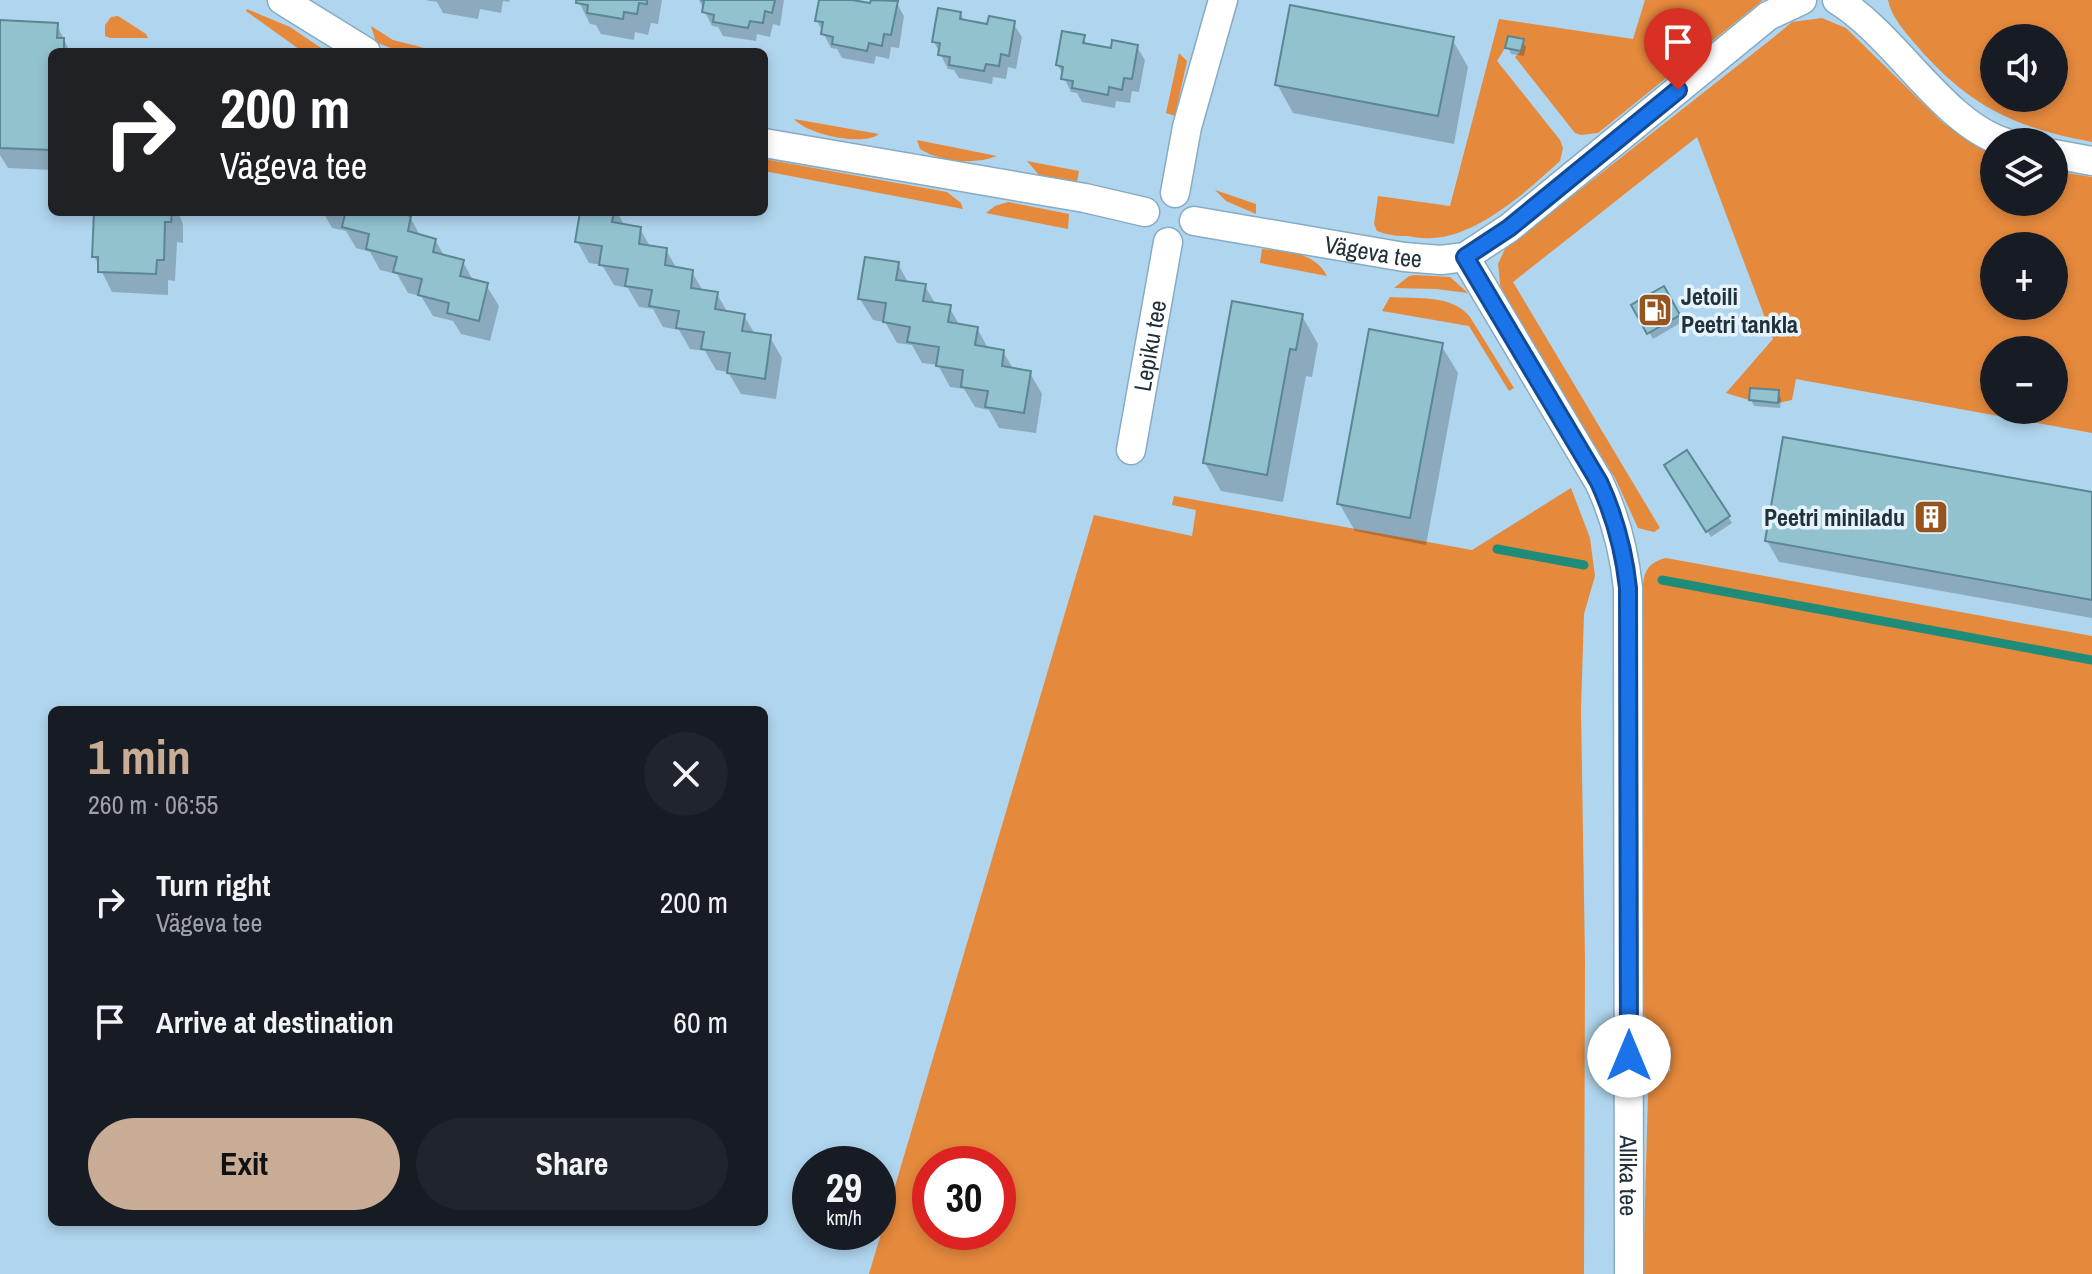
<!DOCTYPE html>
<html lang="en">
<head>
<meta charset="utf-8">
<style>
	:root { --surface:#171b24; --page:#20242c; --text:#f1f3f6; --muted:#9ea1a6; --accent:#c8ac95 }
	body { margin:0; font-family:"Archivo Narrow",sans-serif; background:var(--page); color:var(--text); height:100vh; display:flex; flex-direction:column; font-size:30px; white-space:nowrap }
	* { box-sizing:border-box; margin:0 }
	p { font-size:26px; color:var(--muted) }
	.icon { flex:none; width:44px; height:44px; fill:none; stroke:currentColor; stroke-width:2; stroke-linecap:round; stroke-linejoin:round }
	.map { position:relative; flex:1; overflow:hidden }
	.drawer { position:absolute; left:48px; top:706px; width:720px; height:520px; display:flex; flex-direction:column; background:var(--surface); border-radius:12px; box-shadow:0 4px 12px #0003 }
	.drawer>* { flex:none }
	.top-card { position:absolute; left:48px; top:48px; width:720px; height:168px; border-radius:12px; box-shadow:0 4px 12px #0003; background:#202124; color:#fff; overflow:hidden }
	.tools { position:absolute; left:1980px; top:24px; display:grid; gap:16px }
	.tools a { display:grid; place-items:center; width:88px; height:88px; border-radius:50%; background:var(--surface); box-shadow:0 4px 12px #0003; font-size:40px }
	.speed { position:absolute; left:792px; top:1146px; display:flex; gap:16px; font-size:40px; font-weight:700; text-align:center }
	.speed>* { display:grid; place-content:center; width:104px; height:104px; border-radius:50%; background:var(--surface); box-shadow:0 4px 12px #0003; line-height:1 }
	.speed small { font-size:20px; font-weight:400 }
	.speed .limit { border:12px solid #d22; background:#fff; color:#111 }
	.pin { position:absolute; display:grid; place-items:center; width:68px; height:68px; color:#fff; margin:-82px -34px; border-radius:50% 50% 50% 0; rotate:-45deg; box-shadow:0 0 8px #0007 }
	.pin .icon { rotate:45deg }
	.me { position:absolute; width:88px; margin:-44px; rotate:0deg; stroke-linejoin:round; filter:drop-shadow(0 0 6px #0008) }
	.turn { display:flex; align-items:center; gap:28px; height:168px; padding:0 40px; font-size:36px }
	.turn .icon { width:104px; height:104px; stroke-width:2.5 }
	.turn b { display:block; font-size:56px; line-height:68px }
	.round { display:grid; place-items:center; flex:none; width:84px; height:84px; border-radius:42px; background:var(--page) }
	.head { display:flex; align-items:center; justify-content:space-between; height:136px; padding:0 40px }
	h1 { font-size:48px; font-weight:800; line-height:60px; color:var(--accent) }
	.primary-button { display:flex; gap:16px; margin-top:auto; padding:16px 40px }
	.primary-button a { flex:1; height:92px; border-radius:48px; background:var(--accent); color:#111; font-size:32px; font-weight:800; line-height:92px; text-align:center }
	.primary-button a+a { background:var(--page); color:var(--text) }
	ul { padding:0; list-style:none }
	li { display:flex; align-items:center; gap:24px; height:120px; padding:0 40px }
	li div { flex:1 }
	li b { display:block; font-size:30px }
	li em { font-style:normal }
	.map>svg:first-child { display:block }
	.green { fill:#e5893d; fill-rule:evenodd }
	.shadow { fill:#0003 }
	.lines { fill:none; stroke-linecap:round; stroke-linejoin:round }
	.stream { stroke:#1e8c78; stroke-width:9 }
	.building { fill:#93c2cf; stroke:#5a8793; stroke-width:2 }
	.minor-casing { stroke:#86abc2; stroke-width:31 }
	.minor { stroke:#fff; stroke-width:28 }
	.route-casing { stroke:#114b97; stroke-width:20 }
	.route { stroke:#1a73e8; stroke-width:14 }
	.labels { text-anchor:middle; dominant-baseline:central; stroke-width:7; stroke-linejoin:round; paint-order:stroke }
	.street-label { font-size:24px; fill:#213039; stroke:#e4f3fd }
	.poi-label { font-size:24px; font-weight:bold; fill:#213039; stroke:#e4f3fd; text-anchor:start }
</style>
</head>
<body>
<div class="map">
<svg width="2092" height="1274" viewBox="0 0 2092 1274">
	<rect width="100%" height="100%" fill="#b0d5ee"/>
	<g class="green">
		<path d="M1645,0H1763L1598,133L1581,135L1575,133L1515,57L1521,51L1523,39L1508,36L1505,48L1497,61L1560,140L1563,148L1560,161C1527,191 1478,236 1432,238C1424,239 1415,237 1407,236C1396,236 1387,235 1377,231L1374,224L1378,196L1450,206L1499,19L1633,39Z"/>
		<path d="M1888,0H2092V142C2015,128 1969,106 1917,46C1906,33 1891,17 1888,0ZM1994,38H2054V98H1994Z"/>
		<path d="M247,9L290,27L327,52H303L246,11Z"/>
		<path d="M118,16L146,34L148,38H110L105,36V25L111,17Z"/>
		<path d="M1822,18L1846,28L1943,123L1994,156V202H2054V171L2092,177V433L1796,379L1792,400L1778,403V390L1750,388L1749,400L1726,393L1773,339L1697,137L1513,282L1660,528L1654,532L1638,528L1615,478L1501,293L1498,264L1505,249L1774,37L1792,22ZM1994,246H2054V306H1994ZM1994,350H2054V410H1994Z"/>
		<path d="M371,26L393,40L440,52C416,52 398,53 376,42Z"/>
		<path d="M1179,53L1187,61L1175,116L1166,113Z"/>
		<path d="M794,119L879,134C863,147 806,134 794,119Z"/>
		<path d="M917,140L997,156C975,165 940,162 920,149Z"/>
		<path d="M764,159L947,192L961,203L963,209L764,171Z"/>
		<path d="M1027,161L1079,171L1077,182L1039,175Z"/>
		<path d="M1215,190L1256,204V214L1226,201Z"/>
		<path d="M1008,202L1069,214L1068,229L986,213L995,206Z"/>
		<path d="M1262,249C1287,252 1314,251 1327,276L1260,263Z"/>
		<path d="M1415,275L1450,277L1468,293L1436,289L1394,288L1409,276Z"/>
		<path d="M1390,297C1416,299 1452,294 1470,317L1514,388L1509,391L1469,326L1382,311Z"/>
		<path d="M1571,488L1590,538L1595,576L1584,614L1581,709L1585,961L1584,1274H869L1094,515L1192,536L1196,510L1172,505L1174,496L1472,550ZM930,1164H998V1232H930Z"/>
		<path d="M1666,558L2092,636V1274H1643L1648,1094C1652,1081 1656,1074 1670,1071L1671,1048L1651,1029L1644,1014L1643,584C1645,568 1651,562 1666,558Z"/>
	</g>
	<g class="shadow">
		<path d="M425,0H510L509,2L503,1L501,13L480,9L478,19L443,13L437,2Z"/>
		<path d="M578,0H662L658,24L651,23L648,35L635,32L634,40L601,34L596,25L590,24Z"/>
		<path d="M699,0H784L780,26L773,24L770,37L757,34L756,41L723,36L718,27L712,26Z"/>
		<path d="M821,0H847L872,6L873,0L896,2L904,16L899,48L891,47L889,59L876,56L874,64L842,58L837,49L831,48L817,21Z"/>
		<path d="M960,13L965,22L989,27L1013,23L1022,37L1016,69L1008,67L1006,79L993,77L992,84L959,78L954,70L948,69L934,42Z"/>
		<path d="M57,25L70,52H52V170L8,168L0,155V37Z"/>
		<path d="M1083,37L1088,46L1112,50L1137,47L1145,60L1139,92L1132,91L1130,103L1116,101L1115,108L1082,102L1077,93L1071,92L1058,65Z"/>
		<path d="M1452,39L1468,67L1454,144L1293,113L1277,84Z"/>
		<path d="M1522,41L1526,47L1524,56L1511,54L1508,47Z"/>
		<path d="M91,212H178L183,224V243L177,242L175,281L168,280V295L112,292L94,256L95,219Z"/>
		<path d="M323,212H394L410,217L421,237L435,240L445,257L463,262L474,282L486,285L499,306L490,341L461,334L453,321L433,316L421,296L408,293L397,274L380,270L370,252L356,248L346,231L332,228Z"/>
		<path d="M582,212H617L625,226L640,229L651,248L666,250L677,269L692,272L703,291L717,294L728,313L744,316L755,334L770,337L782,358L776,399L741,394L728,372L716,370L705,351L690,349L679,330L663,327L653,309L639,307L628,288L614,285L602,265L589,263L577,241Z"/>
		<path d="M898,264L909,284L925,286L936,305L949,307L960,326L977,328L989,350L1003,352L1014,370L1030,373L1042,394L1036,433L999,428L989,410L975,407L964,389L950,387L938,365L922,363L912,345L897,343L885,322L873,320L860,299Z"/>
		<path d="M1663,289L1682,322L1653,339L1633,306Z"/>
		<path d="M1302,316L1318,344L1312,377L1306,376L1283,502L1221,491L1205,463Z"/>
		<path d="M1441,345L1458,373L1426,545L1355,531L1339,503Z"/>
		<path d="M1778,392L1781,399L1780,408L1754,406L1751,400Z"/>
		<path d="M1687,453L1732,523L1711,537L1666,466Z"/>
		<path d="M2092,494V618L1779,562L1767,541Z"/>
	</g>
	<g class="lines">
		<g class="stream">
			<path d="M1497,549L1584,565"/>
			<path d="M1662,580L2092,660"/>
		</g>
	</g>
	<g class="building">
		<path d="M576,0H647V4L639,3L637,14L624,12L623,19L587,13L588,5L576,3Z"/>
		<path d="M701,0H775L772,13L765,11L763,23L750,21L748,28L713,22L714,15L702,12L704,1Z"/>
		<path d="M819,0H852L870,3L871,0L898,1L891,35L884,34L882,46L869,43L867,51L832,44L833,37L821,34L823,22L815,21Z"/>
		<path d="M1290,5L1454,37L1438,116L1275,85Z"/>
		<path d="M938,8L961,12L960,19L987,24L989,16L1015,21L1009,56L1001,54L999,66L986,64L984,71L949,65L950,57L938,55L940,43L932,42Z"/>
		<path d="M0,20L58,23L57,38H64V52H52V150L0,148Z"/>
		<path d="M1062,31L1085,35L1083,43L1111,48L1112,40L1138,45L1132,79L1124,78L1122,90L1109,87L1108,95L1072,88L1073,81L1061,79L1063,67L1056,65Z"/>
		<path d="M1508,36L1524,39L1521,51L1505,48Z"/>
		<path d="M94,212H172L171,222H165L164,260H157L156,274L98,272V257H92Z"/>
		<path d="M339,212H397L411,216L408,231L436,239L433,252L464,260L460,276L488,283L479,321L447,313L449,303L418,295L422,279L393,272L397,257L366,249L369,234L342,227L345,214Z"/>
		<path d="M580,212H614L612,222L641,227L639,244L667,248L665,265L693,270L691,288L718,292L715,309L745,314L742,331L771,335L765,379L727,373L730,353L701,349L704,332L676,328L679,311L649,306L652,290L625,286L628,269L599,265L602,246L575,242Z"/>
		<path d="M865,257L899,262L896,280L926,284L923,301L951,305L948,322L978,327L975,345L1004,350L1002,366L1031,371L1024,413L985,407L988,391L961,387L963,370L936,366L939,347L907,342L910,327L883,322L886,303L858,299Z"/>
		<path d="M1664,286L1680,315L1647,334L1631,305Z"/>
		<path d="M1232,301L1303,314L1296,350L1290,349L1267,475L1203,463Z"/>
		<path d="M1369,329L1443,343L1410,518L1337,504Z"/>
		<path d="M1750,388L1779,390L1778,403L1749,400Z"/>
		<path d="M1783,437L2092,492V600L1765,541Z"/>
		<path d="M1687,450L1730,516L1706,532L1664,465Z"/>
	</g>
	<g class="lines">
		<g class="minor-casing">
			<g id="minor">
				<path d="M282,0L366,52"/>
				<path d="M1837,0C1895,35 1943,123 2004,142"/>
				<path d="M764,143L1085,198L1145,212"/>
				<path d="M2054,154L2092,161"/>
				<path d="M1175,193L1187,127L1223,0"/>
				<path id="s1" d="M1194,221L1404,257L1441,260L1465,257L1509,228L1768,16L1802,0"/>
				<path id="s2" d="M1465,257L1599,482C1615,516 1624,550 1628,588L1629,1274"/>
				<path id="s3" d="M1131,450L1168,242"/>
			</g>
		</g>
		<use href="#minor" class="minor"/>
	</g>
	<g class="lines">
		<g class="route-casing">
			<path id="route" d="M1629,1056L1628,588C1624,550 1615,517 1599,482L1465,257L1509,228L1678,90"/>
		</g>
		<use href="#route" class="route"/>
	</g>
	<defs>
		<g id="fuel-square" transform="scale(1.8)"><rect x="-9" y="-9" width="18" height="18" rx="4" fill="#96551f" stroke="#e4f3fd"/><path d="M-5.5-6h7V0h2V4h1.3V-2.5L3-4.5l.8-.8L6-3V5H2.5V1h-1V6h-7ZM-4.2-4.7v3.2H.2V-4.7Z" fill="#fff"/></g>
		<g id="building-square" transform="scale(1.8)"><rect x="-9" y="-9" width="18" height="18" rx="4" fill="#96551f" stroke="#e4f3fd"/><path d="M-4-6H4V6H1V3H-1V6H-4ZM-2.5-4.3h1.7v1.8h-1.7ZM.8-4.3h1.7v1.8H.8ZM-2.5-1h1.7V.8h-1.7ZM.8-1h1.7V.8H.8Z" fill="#fff"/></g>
	</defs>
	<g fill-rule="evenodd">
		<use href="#fuel-square" x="1655" y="310"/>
		<use href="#building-square" x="1931" y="517"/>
	</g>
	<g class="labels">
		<g class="street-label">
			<text stroke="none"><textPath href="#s1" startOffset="182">Vägeva tee</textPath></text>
			<text stroke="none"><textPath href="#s3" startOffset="106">Lepiku tee</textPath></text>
			<text stroke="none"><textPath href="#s2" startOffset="960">Allika tee</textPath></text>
		</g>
		<g class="poi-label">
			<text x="1681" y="296">Jetoili<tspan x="1681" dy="28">Peetri tankla</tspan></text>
			<text x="1905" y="517" text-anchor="end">Peetri miniladu</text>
		</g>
	</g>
</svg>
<div class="tools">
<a><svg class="icon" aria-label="sound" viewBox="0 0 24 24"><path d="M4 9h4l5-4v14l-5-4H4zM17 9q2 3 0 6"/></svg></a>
<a><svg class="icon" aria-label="layers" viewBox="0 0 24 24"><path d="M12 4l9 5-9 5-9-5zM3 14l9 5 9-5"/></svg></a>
<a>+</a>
<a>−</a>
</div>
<div class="speed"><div>29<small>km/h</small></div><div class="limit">30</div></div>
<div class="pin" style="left:1678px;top:90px;background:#d93025"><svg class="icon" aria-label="arrive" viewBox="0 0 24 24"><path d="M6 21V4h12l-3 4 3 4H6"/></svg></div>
<svg class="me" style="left:1629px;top:1056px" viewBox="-20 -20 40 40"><circle r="19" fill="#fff"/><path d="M0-13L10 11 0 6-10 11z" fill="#1a73e8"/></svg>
<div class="top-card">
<div class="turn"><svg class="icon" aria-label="right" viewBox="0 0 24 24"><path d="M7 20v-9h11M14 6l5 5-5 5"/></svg><div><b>200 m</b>Vägeva tee</div></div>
</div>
<section class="drawer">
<div class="head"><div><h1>1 min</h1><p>260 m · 06:55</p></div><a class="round"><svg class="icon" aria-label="close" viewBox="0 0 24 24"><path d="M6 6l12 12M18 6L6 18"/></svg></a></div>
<ul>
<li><svg class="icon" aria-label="right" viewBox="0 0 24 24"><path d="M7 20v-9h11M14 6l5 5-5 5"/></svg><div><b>Turn right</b><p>Vägeva tee</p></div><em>200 m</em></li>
<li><svg class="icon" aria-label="arrive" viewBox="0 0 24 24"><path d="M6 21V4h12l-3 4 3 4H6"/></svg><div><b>Arrive at destination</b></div><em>60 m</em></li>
</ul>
<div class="primary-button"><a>Exit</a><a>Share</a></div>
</section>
</div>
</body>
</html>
